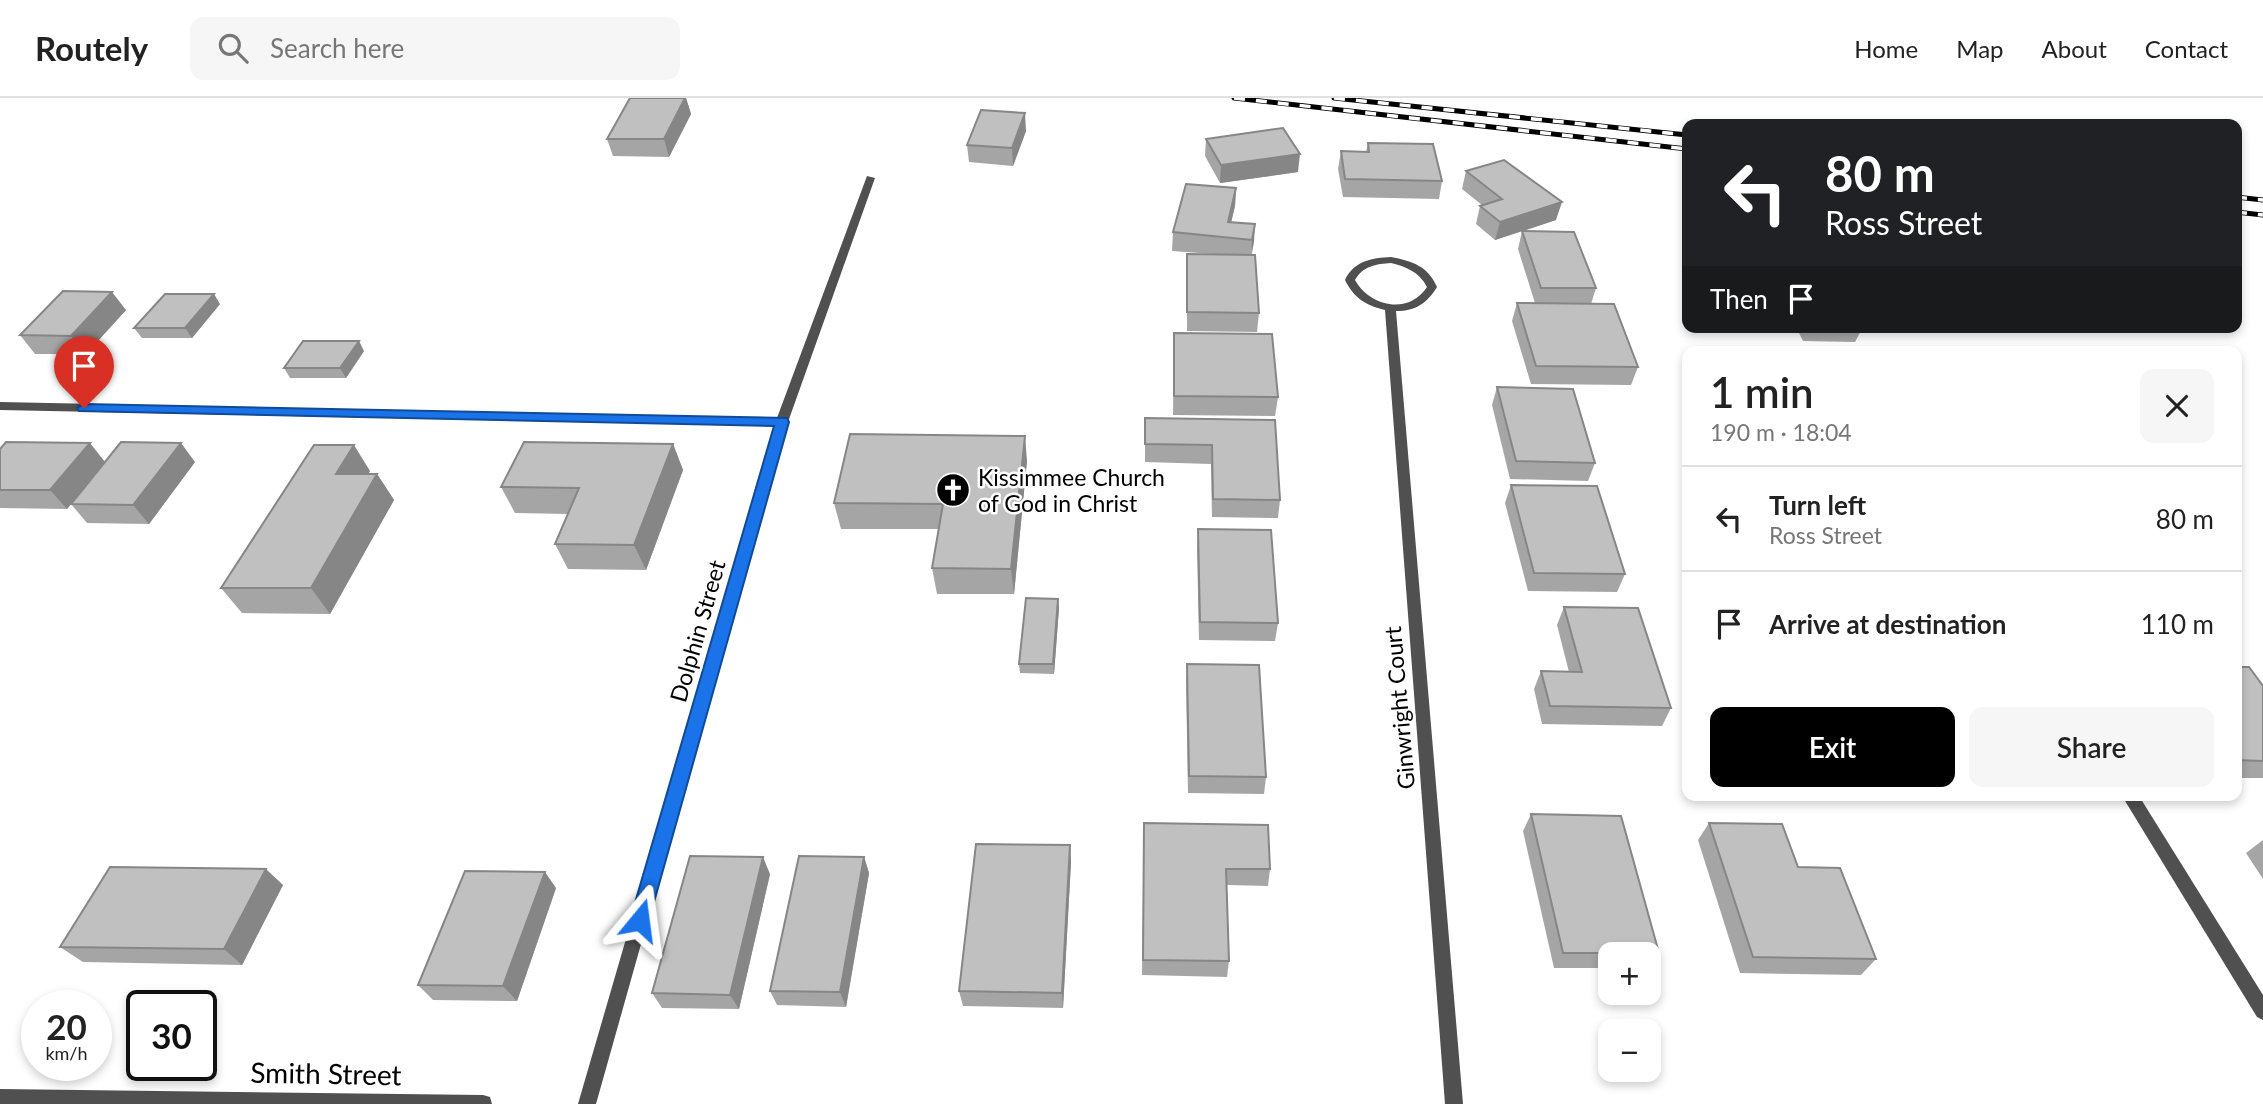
<!DOCTYPE html>
<html lang="en">
<head>
<meta charset="utf-8">
<style>
	:root { --surface:#fff; --page:#f6f6f6; --text:#222; --muted:#767676; --line:#e0e0e0; --accent:#000 }
	body { margin:0; font-family:Lato,sans-serif; background:var(--page); color:var(--text); height:100vh; display:flex; flex-direction:column; font-size:26px; white-space:nowrap }
	* { box-sizing:border-box; margin:0 }
	p { font-size:23px; color:var(--muted) }
	.icon { flex:none; width:38px; height:38px; fill:none; stroke:currentColor; stroke-width:2; stroke-linecap:round; stroke-linejoin:round }
	.map { position:relative; flex:1; overflow:hidden }
	.details { position:absolute; left:1682px; top:248px; width:560px; height:455px; display:flex; flex-direction:column; background:var(--surface); border-radius:14px; box-shadow:0 4px 10px #0003 }
	.details>* { flex:none }
	.banner { position:absolute; left:1682px; top:21px; width:560px; height:214px; border-radius:14px; box-shadow:0 4px 10px #0003; background:#202124; color:#fff; overflow:hidden }
	.controls { position:absolute; left:1598px; top:844px; display:grid; gap:14px }
	.controls a { display:grid; place-items:center; width:63px; height:63px; border-radius:14px; background:var(--surface); box-shadow:0 4px 10px #0003; font-size:35px }
	.speed { position:absolute; left:21px; top:892px; display:flex; gap:14px; font-size:35px; font-weight:700; text-align:center }
	.speed>* { display:grid; place-content:center; width:91px; height:91px; border-radius:50%; background:var(--surface); box-shadow:0 4px 10px #0003; line-height:1 }
	.speed small { font-size:18px; font-weight:400 }
	.speed .limit { border:4px solid #111; border-radius:10px; background:#fff; color:#111 }
	.pin { position:absolute; display:grid; place-items:center; width:60px; height:60px; color:#fff; margin:-72px -30px; border-radius:50% 50% 50% 0; rotate:-45deg; box-shadow:0 0 7px #0007 }
	.pin .icon { rotate:45deg }
	.me { position:absolute; width:77px; margin:-38px; rotate:16deg; stroke-linejoin:round; filter:drop-shadow(0 0 5px #0008) }
	.turn { display:flex; align-items:center; gap:24px; height:147px; padding:0 28px; font-size:32px }
	.turn .icon { width:91px; height:91px; stroke-width:2.5 }
	.turn b { display:block; font-size:49px; line-height:60px }
	.then { display:flex; align-items:center; height:66px; padding:0 28px; background:#0003; gap:14px; font-size:26px }
	.round { display:grid; place-items:center; flex:none; width:74px; height:74px; border-radius:14px; background:var(--page) }
	.head { display:flex; align-items:center; justify-content:space-between; height:119px; padding:0 28px }
	h1 { font-size:42px; font-weight:600; line-height:52px }
	.cta { display:flex; gap:14px; margin-top:auto; padding:14px 28px }
	.cta a { flex:1; height:80px; border-radius:14px; background:var(--accent); color:#fff; font-size:28px; font-weight:600; line-height:80px; text-align:center }
	.cta a+a { background:var(--page); color:var(--text) }
	ul { padding:0; list-style:none }
	li { display:flex; align-items:center; gap:21px; height:105px; padding:0 28px; border-top:2px solid var(--line) }
	li div { flex:1 }
	li b { display:block; font-size:26px }
	li em { font-style:normal }
	header { display:flex; align-items:center; gap:42px; box-sizing:border-box; height:98px; padding:0 35px; background:var(--surface); border-bottom:2px solid var(--line) }
	header strong { font-size:33px }
	nav { display:flex; gap:38px; margin-inline-start:auto; font-size:24px }
	.search { width:490px; height:63px; background:var(--page); display:flex; align-items:center; gap:18px; box-sizing:border-box; padding:0 24px; border-radius:14px; color:var(--muted); font-size:26px }
	.map>svg:first-child { display:block }
	.lines { fill:none; stroke-linecap:round; stroke-linejoin:round }
	.minor { fill:#505050; fill-rule:evenodd }
	.tertiary { fill:#505050; fill-rule:evenodd }
	.rail-casing { stroke:#000; stroke-width:5 }
	.rail { stroke:#fff; stroke-width:3.5; stroke-dasharray:11; stroke-linecap:butt }
	.wall { fill:#a5a5a5 }
	.shaded-wall { fill:#868686 }
	.building { fill:#c0c0c0; stroke:#868686; stroke-width:2 }
	.route { fill:#1a73e8; stroke:#114b97; stroke-width:2 }
	.labels { text-anchor:middle; dominant-baseline:central; stroke-width:5; stroke-linejoin:round; paint-order:stroke }
	.poi-label { font-size:23px; fill:#000; stroke:#fff; text-anchor:start }
	.street-label { font-size:23px; fill:#000; stroke:#fff }
	.near-street-label { font-size:28px; fill:#000; stroke:#fff }
</style>
</head>
<body>
<header>
<strong>Routely</strong>
<div class="search"><svg class="icon" aria-label="search" viewBox="0 0 24 24"><circle cx="10" cy="10" r="6"/><path d="M15 15l6 6"/></svg>Search here</div>
<nav><a>Home</a><a>Map</a><a>About</a><a>Contact</a></nav>
</header>
<div class="map">
<svg width="2263" height="1006" viewBox="0 0 2263 1006">
	<rect width="100%" height="100%" fill="#fff"/>
	<g class="lines">
		<g class="minor">
			<path d="M867,78L875,80L788,324L596,1006H578L775,328L0,312V304L777,320Z"/>
			<path d="M1391,159C1412,163 1428,168 1437,189C1427,205 1416,213 1396,213L1463,1006H1445L1385,212C1365,207 1354,200 1345,182C1354,163 1371,160 1391,159ZM1391,165C1407,169 1419,174 1427,189C1409,217 1370,209 1355,182C1363,168 1376,166 1391,165Z"/>
			<path d="M2122,698H2139L2263,897V922L2257,919Z"/>
		</g>
		<path class="tertiary" d="M0,991L483,997L490,999L492,1006H0Z"/>
		<g class="rail-casing">
			<g id="rail">
				<path d="M1234,0L1687,51"/>
				<path d="M1334,0L1687,37"/>
				<path d="M2236,99L2263,102"/>
				<path d="M2236,114L2263,117"/>
			</g>
		</g>
		<use href="#rail" class="rail"/>
	</g>
	<g class="wall">
		<path d="M630,0H686L691,16L669,59L613,58L607,41Z"/>
		<path d="M1026,33L1013,68L969,64L967,47Z"/>
		<path d="M1206,41L1298,74L1220,85L1205,58Z"/>
		<path d="M1368,45L1442,83L1439,101L1343,99L1338,71L1341,53L1366,54Z"/>
		<path d="M1466,73L1556,122L1523,133L1596,190L1591,206L1638,269L1631,287L1531,286L1512,223L1517,205H1535L1518,151L1522,133L1495,142L1476,126L1480,108L1482,107L1462,91Z"/>
		<path d="M1236,90L1235,108L1231,124L1255,126L1251,157L1259,215L1257,234L1187,233V156H1212L1172,153L1173,134Z"/>
		<path d="M220,206L192,240H142L134,230Z"/>
		<path d="M126,212L86,256H35L20,237Z"/>
		<path d="M1796,229H1863L1855,244L1803,243Z"/>
		<path d="M1174,235L1278,299L1275,318L1173,317Z"/>
		<path d="M364,253L346,280H290L284,270Z"/>
		<path d="M1497,289L1595,365L1588,383L1510,381L1492,307Z"/>
		<path d="M1145,320L1275,322L1280,402L1278,420L1212,419L1211,366L1145,364Z"/>
		<path d="M673,346L683,372L646,472L568,471L555,446L568,416L515,415L501,389Z"/>
		<path d="M0,351L105,364L67,411L0,410Z"/>
		<path d="M1027,363L1014,496H937L932,470L939,431H841L834,405Z"/>
		<path d="M195,364L149,426L87,425L71,406Z"/>
		<path d="M370,373L368,376H377L394,402L330,516L242,515L221,490Z"/>
		<path d="M1511,387L1625,476L1617,494L1528,493L1505,405Z"/>
		<path d="M1198,431L1278,525L1275,543L1199,542L1197,450Z"/>
		<path d="M1058,501L1059,510L1054,576L1020,575L1019,566Z"/>
		<path d="M1564,509L1671,610L1662,628L1542,626L1534,591L1541,573L1569,574L1557,527Z"/>
		<path d="M1187,566L1266,679L1264,696L1188,695L1186,584Z"/>
		<path d="M2236,569L2263,588V680H2236Z"/>
		<path d="M1531,716L1659,855L1648,870V856H1610V870H1554L1523,733Z"/>
		<path d="M1144,725L1270,771L1268,788L1227,787L1229,863L1227,879L1142,877Z"/>
		<path d="M1709,725L1798,769L1876,861L1861,877L1740,875L1698,742Z"/>
		<path d="M2263,742V781L2246,755Z"/>
		<path d="M1070,747L1071,764L1063,910L963,908L959,893Z"/>
		<path d="M864,759L869,775L846,909L777,907L770,893Z"/>
		<path d="M770,776L739,911L662,910L652,895Z"/>
		<path d="M283,787L242,867L83,864L60,849Z"/>
		<path d="M556,790L517,903L433,902L418,887Z"/>
	</g>
	<g class="shaded-wall">
		<path d="M685,0H686L691,16L669,59L664,41Z"/>
		<path d="M1025,15L1026,33L1013,68L1012,50Z"/>
		<path d="M1300,56L1298,74L1220,85L1221,67Z"/>
		<path d="M1236,90L1235,108L1227,142L1228,124Z"/>
		<path d="M1562,104L1556,122L1495,142L1500,124Z"/>
		<path d="M1255,126L1254,144L1251,160L1252,142Z"/>
		<path d="M112,194L126,212L86,256L71,238Z"/>
		<path d="M214,196L220,206L192,240L185,230Z"/>
		<path d="M359,243L364,253L346,280L340,270Z"/>
		<path d="M1025,338L1027,363L1014,496L1011,471Z"/>
		<path d="M90,345L105,364L67,411L50,392Z"/>
		<path d="M181,345L195,364L149,426L133,407Z"/>
		<path d="M673,346L683,372L646,472L634,447Z"/>
		<path d="M354,347L370,373L353,402L336,376Z"/>
		<path d="M377,376L394,402L330,516L311,490Z"/>
		<path d="M1058,501L1059,510L1054,576L1053,566Z"/>
		<path d="M1070,747L1071,764L1063,910L1062,895Z"/>
		<path d="M763,759L770,776L739,911L730,897Z"/>
		<path d="M864,759L869,775L846,909L840,894Z"/>
		<path d="M266,771L283,787L242,867L224,851Z"/>
		<path d="M545,774L556,790L517,903L503,888Z"/>
	</g>
	<g class="building">
		<path d="M630,0H685L664,41H607Z"/>
		<path d="M981,12L1025,15L1012,50L967,47Z"/>
		<path d="M1283,30L1300,56L1221,67L1206,41Z"/>
		<path d="M1368,45L1433,46L1442,83L1345,81L1341,53L1369,54Z"/>
		<path d="M1504,62L1562,104L1500,124L1480,108L1502,101L1466,73Z"/>
		<path d="M1186,86L1236,90L1228,124L1255,126L1252,142L1173,134Z"/>
		<path d="M1522,133L1574,134L1596,190H1541Z"/>
		<path d="M1187,156L1255,157L1259,215L1187,214Z"/>
		<path d="M63,193L112,194L71,238L20,237Z"/>
		<path d="M165,196H214L185,230H134Z"/>
		<path d="M1517,205L1614,206L1638,269L1536,268Z"/>
		<path d="M1174,235L1272,236L1278,299L1174,298Z"/>
		<path d="M303,243H359L340,270H284Z"/>
		<path d="M1497,289L1573,291L1595,365L1516,363Z"/>
		<path d="M1145,320L1275,322L1280,402L1213,401L1212,347L1145,346Z"/>
		<path d="M850,336L1025,338L1011,471L932,470L943,406L834,405Z"/>
		<path d="M6,344L90,345L50,392H0V351Z"/>
		<path d="M121,344L181,345L133,407L71,406Z"/>
		<path d="M524,344L673,346L634,447L555,446L579,390L501,389Z"/>
		<path d="M314,347H354L336,376H377L311,490H221Z"/>
		<path d="M1511,387L1597,388L1625,476L1534,475Z"/>
		<path d="M1198,431L1271,432L1278,525L1200,524Z"/>
		<path d="M1026,500L1058,501L1053,566H1019Z"/>
		<path d="M1564,509L1638,510L1671,610L1550,608L1541,573L1582,574Z"/>
		<path d="M1187,566L1259,567L1266,679L1189,678Z"/>
		<path d="M2236,569H2249L2263,588V663L2236,662Z"/>
		<path d="M1531,716L1621,718L1659,855H1563Z"/>
		<path d="M1144,725L1268,727L1270,771H1226L1229,863L1143,862Z"/>
		<path d="M1709,725L1782,726L1798,769L1840,770L1876,861L1753,859Z"/>
		<path d="M976,746L1070,747L1062,895L959,893Z"/>
		<path d="M690,758L763,759L730,897L652,895Z"/>
		<path d="M799,758L864,759L840,894L770,893Z"/>
		<path d="M110,769L266,771L224,851L60,849Z"/>
		<path d="M465,773L545,774L503,888L418,887Z"/>
	</g>
	<path class="route" d="M84,306L787,320L789,324L647,829L640,831L633,829L630,822L774,328L79,313L77,310Z"/>
	<defs>
		<g id="church-disc" transform="scale(1.75)"><circle r="9.5" fill="#000" stroke="#fff"/><path d="M-1.2-6h2.4v3.5h3.3v2.4h-3.3V6h-2.4V-.1h-3.3v-2.4h3.3Z" fill="#fff"/></g>
	</defs>
	<g fill-rule="evenodd">
		<use href="#church-disc" x="953" y="392"/>
	</g>
	<g class="labels">
		<g class="poi-label">
			<text x="978" y="379">Kissimmee Church<tspan x="978" dy="26">of God in Christ</tspan></text>
		</g>
		<g class="street-label">
			<text transform="translate(697 533) rotate(-74)">Dolphin Street</text>
			<text transform="translate(1399 610) rotate(-95)">Ginwright Court</text>
		</g>
		<g class="near-street-label">
			<text transform="translate(326 975) rotate(1)">Smith Street</text>
		</g>
	</g>
</svg>
<div class="controls">
<a>+</a>
<a>−</a>
</div>
<div class="speed"><div>20<small>km/h</small></div><div class="limit">30</div></div>
<div class="pin" style="left:84px;top:310px;background:#d93025"><svg class="icon" aria-label="arrive" viewBox="0 0 24 24"><path d="M6 21V4h12l-3 4 3 4H6"/></svg></div>
<svg class="me" style="left:640px;top:822px" viewBox="-20 -20 40 40"><path d="M0-17L14 15 0 8-14 15z" fill="#1a73e8" stroke="#fff" stroke-width="4"/></svg>
<div class="banner">
<div class="turn"><svg class="icon" aria-label="left" viewBox="0 0 24 24"><path d="M17 20v-9H6M10 6l-5 5 5 5"/></svg><div><b>80 m</b>Ross Street</div></div>
<div class="then">Then<svg class="icon" aria-label="arrive" viewBox="0 0 24 24"><path d="M6 21V4h12l-3 4 3 4H6"/></svg></div>
</div>
<section class="details">
<div class="head"><div><h1>1 min</h1><p>190 m · 18:04</p></div><a class="round"><svg class="icon" aria-label="close" viewBox="0 0 24 24"><path d="M6 6l12 12M18 6L6 18"/></svg></a></div>
<ul>
<li><svg class="icon" aria-label="left" viewBox="0 0 24 24"><path d="M17 20v-9H6M10 6l-5 5 5 5"/></svg><div><b>Turn left</b><p>Ross Street</p></div><em>80 m</em></li>
<li><svg class="icon" aria-label="arrive" viewBox="0 0 24 24"><path d="M6 21V4h12l-3 4 3 4H6"/></svg><div><b>Arrive at destination</b></div><em>110 m</em></li>
</ul>
<div class="cta"><a>Exit</a><a>Share</a></div>
</section>
</div>
</body>
</html>
